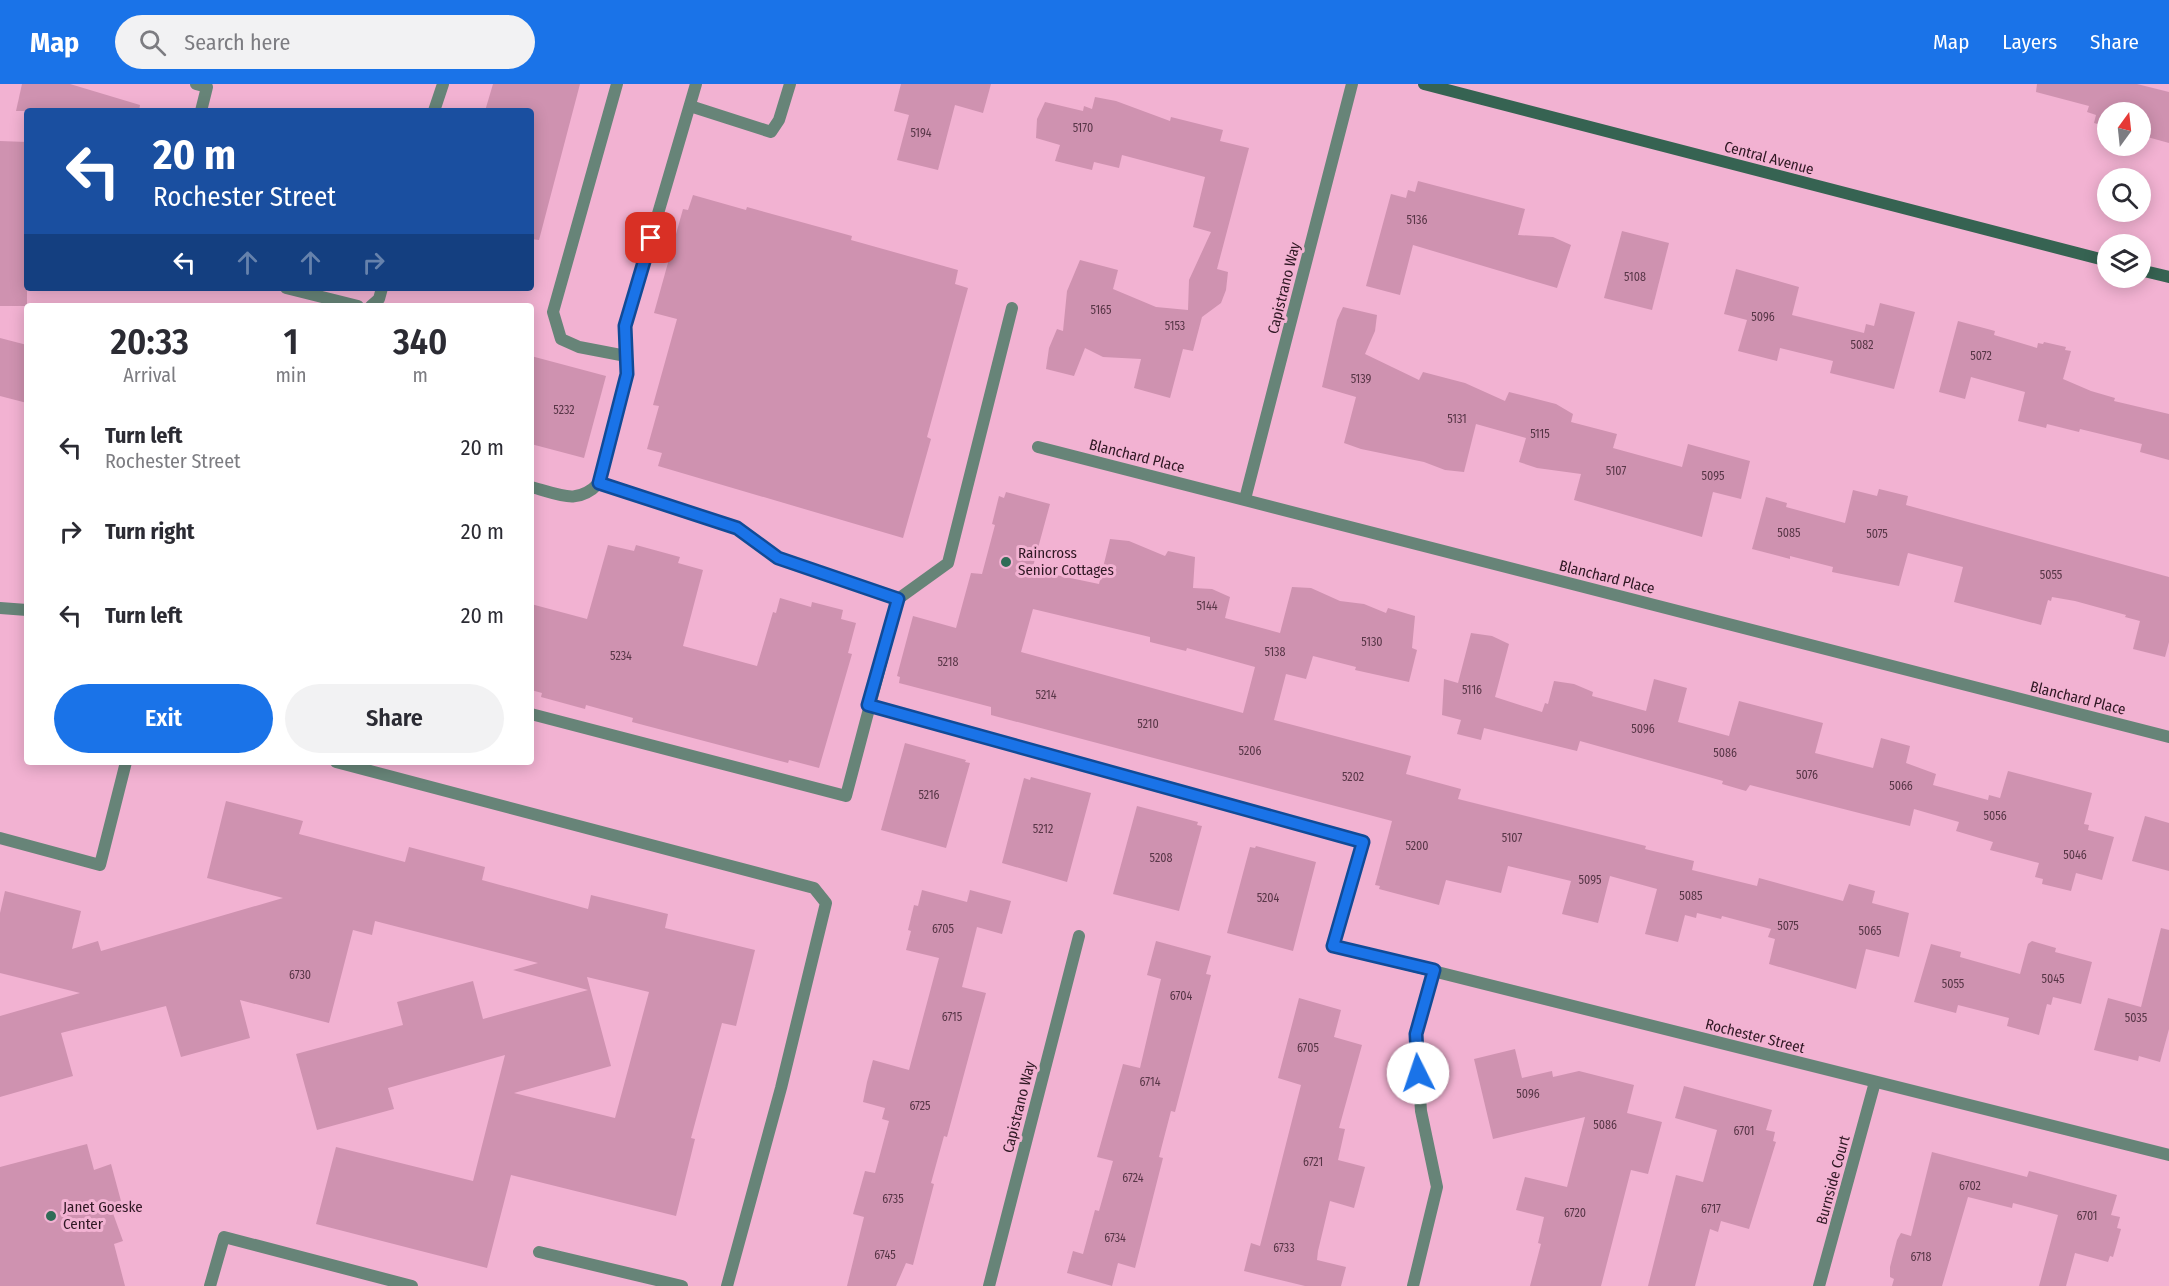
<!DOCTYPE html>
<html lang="en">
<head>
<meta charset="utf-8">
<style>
	:root { --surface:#fff; --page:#f2f2f3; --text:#2b2b33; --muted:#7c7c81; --accent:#1a73e8 }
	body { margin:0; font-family:"Fira Sans Condensed",sans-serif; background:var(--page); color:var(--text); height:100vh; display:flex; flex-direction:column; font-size:22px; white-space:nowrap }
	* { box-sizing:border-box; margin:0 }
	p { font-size:20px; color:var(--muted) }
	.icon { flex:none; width:33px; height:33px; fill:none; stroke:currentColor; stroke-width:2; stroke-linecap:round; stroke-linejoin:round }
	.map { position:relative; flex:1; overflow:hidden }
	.panel { position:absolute; left:24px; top:219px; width:510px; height:462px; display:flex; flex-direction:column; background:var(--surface); border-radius:6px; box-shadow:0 3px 15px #0003 }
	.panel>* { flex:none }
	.banner { position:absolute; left:24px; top:24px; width:510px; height:183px; border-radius:6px; box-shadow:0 3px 15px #0003; background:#1a4fa0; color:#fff; overflow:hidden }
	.needle { width:39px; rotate:15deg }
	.fabs { position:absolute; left:2097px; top:18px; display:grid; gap:12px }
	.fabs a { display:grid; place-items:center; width:54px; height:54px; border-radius:50%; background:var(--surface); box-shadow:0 3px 15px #0003; font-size:30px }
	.pin { position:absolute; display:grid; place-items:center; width:51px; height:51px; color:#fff; margin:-26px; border-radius:12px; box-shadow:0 3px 9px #0006 }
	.me { position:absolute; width:66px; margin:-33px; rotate:356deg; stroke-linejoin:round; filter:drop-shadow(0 0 4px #0008) }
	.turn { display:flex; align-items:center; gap:21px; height:126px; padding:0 30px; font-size:27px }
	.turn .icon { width:78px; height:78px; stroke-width:2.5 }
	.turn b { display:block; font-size:42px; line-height:51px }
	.lanes { display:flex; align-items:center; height:57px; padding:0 30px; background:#0003; justify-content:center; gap:30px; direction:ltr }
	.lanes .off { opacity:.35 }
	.eta { display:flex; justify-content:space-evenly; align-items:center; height:102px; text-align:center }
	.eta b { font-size:36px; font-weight:600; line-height:42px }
	.action { display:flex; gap:12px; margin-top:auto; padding:12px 30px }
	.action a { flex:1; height:69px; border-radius:36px; background:var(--accent); color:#fff; font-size:24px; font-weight:600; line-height:69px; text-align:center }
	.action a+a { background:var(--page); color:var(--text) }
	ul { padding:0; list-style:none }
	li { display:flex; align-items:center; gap:18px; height:84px; padding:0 30px }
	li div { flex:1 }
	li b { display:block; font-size:22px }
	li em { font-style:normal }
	header { display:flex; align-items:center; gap:36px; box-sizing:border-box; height:84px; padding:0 30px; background:var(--accent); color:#fff }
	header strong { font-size:28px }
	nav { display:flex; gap:33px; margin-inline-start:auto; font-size:21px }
	.search { width:420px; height:54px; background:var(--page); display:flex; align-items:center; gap:15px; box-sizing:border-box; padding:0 21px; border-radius:33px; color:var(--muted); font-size:22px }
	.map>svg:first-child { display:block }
	.building { fill:#cf92b0; fill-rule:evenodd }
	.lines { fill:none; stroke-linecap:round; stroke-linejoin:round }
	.lane { stroke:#678478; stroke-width:12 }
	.street { stroke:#678478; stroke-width:12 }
	.secondary { stroke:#366352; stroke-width:12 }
	.route-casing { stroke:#114b97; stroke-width:15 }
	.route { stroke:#1a73e8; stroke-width:10 }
	.poi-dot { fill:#306c57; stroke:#f2b2d2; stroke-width:2 }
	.labels { text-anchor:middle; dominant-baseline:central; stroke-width:6; stroke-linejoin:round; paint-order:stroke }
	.number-label { font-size:12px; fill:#583647 }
	.street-label { font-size:15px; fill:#301824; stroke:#f2b2d2 }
	.poi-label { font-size:15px; fill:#301824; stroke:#f2b2d2; text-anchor:start }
</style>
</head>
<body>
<header>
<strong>Map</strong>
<div class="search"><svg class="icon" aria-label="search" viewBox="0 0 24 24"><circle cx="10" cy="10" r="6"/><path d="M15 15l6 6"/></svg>Search here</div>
<nav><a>Map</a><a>Layers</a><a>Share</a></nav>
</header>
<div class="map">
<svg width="2169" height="1202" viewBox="0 0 2169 1202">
	<rect width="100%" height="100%" fill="#f2b2d2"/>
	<g class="building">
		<path d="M22,0H70L140,21L139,27H16Z"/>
		<path d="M493,0H580L539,156L531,155V27H485Z"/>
		<path d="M901,0H991L983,29L955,21L938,86L897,76L909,31L894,27Z"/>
		<path d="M2037,0H2137L2169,8V59L2140,51V28H2108V43L2094,39L2096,31L2087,28L2089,22L2036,8Z"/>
		<path d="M1095,13L1116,17L1170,37L1171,33L1223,46L1220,57L1249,64L1217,185L1228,188L1226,206L1221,219L1202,233L1193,267L1183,265L1170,314L1134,304L1141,275L1103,273L1085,264L1074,292L1046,285L1049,264L1057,245L1063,247L1067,207L1080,176L1118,186L1113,205L1156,223L1188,226L1189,196L1211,148L1193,143L1205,93L1122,71L1119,84L1094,78L1092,86L1055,77L1060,61L1036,54L1037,35L1045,18L1083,27L1084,22L1092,25Z"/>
		<path d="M0,57L27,58V222H0Z"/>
		<path d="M1418,97L1525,125L1518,151L1553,153L1571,161L1557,204L1413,161L1400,211L1366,202L1391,110L1406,114L1408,106L1415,108Z"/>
		<path d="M693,111L746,126L747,123L852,152L851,156L958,186L955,200L968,204L927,353L931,355L903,454L658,382L662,369L647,365L659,322L653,321L677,235L654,229L683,125L688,126Z"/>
		<path d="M1622,147L1669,159L1652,226L1604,214Z"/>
		<path d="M1736,185L1799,203L1792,231L1864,249L1866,240L1874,242L1880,219L1915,228L1894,305L1830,289L1833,277L1780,264L1777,277L1738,267L1747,236L1724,230Z"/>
		<path d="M1343,223L1377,231L1375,247L1365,270L1419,296L1423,288L1465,299L1505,317L1509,308L1556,320L1573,330L1571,338L1617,350L1613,364L1682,383L1688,360L1750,377L1741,415L1713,408L1702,453L1574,416L1581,390L1537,384L1519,378L1526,354L1476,340L1464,388L1445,386L1424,378L1361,365L1344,359L1356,313L1322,303L1337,236Z"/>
		<path d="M1958,237L1995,247L1994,251L2037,264L2038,259L2043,260L2044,258L2066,263L2065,266L2071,267L2063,295L2091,307L2115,314L2114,317L2169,330V376L2140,368L2142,360L2080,345L2079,348L2047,340L2046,344L2018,337L2025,308L1971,293L1965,315L1939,308Z"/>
		<path d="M0,254L27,261V319L0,312Z"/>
		<path d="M531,272L606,292L584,374L531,360Z"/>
		<path d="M1879,405L1908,412L1906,421L2169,493V558L2165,573L2133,565L2140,537L2125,533L2126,531L2075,517L2052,513L2051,517L2048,516L2041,541L1954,518L1963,483L1908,469L1899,502L1832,488L1833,483L1790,472V475L1752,465L1766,413L1787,419L1786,423L1845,439L1853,406L1877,412Z"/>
		<path d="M1006,408L1050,420L1032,486L1099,500L1110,455L1129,457L1165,472L1168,467L1195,473L1193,504L1212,505L1230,513L1225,534L1280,549L1292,503L1311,504L1340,517L1364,520L1386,529L1388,524L1415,532L1412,564L1417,566L1409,598L1355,586L1356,583L1313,572L1306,595L1286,590L1274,636L1411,672L1406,690L1461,705L1458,715L1646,762L1645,765L1694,777L1692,786L1757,802L1759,794L1843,817L1849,800L1875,807L1872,819L1909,829L1899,873L1866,865L1856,905L1769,880L1775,855L1768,853L1771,845L1722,832L1721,835L1697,829L1696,834L1685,831L1678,858L1645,850L1657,805L1610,792L1598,839L1562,830L1571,797L1508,782L1501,809L1446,796L1439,821L1379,805L1380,802L1375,801L1392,737L991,631V623L899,599L900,593L897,592L913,532L956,544L971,489L982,490L995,441L992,440L999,412L1004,414ZM1033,525L1150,553V558L1186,567L1187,564L1255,583L1243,629L1021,568Z"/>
		<path d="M608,461L634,467L636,461L680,473L678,479L703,486L683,562L757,582L773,528L776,529L780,514L811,523L812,518L843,526L841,535L856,539L848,569L852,570L819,684L789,676L788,679L632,638L633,634L586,621L585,625L541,613L542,609L531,606V520L587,535Z"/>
		<path d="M1471,549L1492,552L1509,560L1495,613L1542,628L1545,619L1548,620L1554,597L1574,600L1593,608L1592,612L1646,627L1654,595L1687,604L1678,638L1729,652L1739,617L1823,639L1815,669L1873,684L1881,654L1910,662L1906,679L1936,690L1933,701L1988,716L1989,711L2000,714L2008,687L2092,709L2084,740L2089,741L2088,746L2114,753L2102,796L2076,789L2071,807L2042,800L2043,795L2035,793L2039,779L1990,766L1993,758L1956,747L1959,738L1914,725L1910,742L1750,701L1746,707L1722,700L1723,697L1580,657L1577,667L1484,644L1481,656L1457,650L1461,636L1442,631L1444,595L1458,599Z"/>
		<path d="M905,659L966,676L965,678L970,679L946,764L881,746Z"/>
		<path d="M1031,693L1091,709L1067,798L1002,779L1024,694L1030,696Z"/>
		<path d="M226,717L303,737L299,750L405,778L409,763L485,783L482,796L588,825L591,811L668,830L665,844L755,866L736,942L722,939L691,1054L695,1055L676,1132L511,1091L487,1184L316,1140L336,1063L473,1097L505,971L388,1004L394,1025L317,1046L296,970L403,941L397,918L473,897L483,935L588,906L513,886L538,879L375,837L372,851L353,846L329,939L240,916L250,954L181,973L166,922L61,949L73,992L0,1013V932L80,909L0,889V829L5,807L81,827L72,865L98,857L101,867L283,814L207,794ZM587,893L649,908L615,1034L514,1009L611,982Z"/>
		<path d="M1137,722L1198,738L1197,741L1202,742L1179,827L1113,810Z"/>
		<path d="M2145,732L2169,739V787L2132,777Z"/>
		<path d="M1256,762L1316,778L1293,867L1227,849L1250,763L1255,764Z"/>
		<path d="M922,806L967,818L970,806L1011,817L1002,850L977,843L962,903L986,909L947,1053L944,1052L931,1099L934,1100L913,1181L906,1179L896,1202H847L864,1133L853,1130L865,1087L875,1089L889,1037L882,1035L885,1024L863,1018L867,998L873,976L909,986L939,874L906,866L911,847L908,846L914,821L918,822Z"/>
		<path d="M2161,844L2169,846V945L2160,978L2139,972L2138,977L2094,966L2108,914L2141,923Z"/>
		<path d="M1156,857L1211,872L1206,890L1211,891L1175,1028L1171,1027L1159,1073L1163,1074L1135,1184L1118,1179L1112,1202L1067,1189L1073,1167L1083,1170L1095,1126L1099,1127L1113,1077L1097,1073L1123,980L1140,984L1161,895L1147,891Z"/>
		<path d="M2032,857L2056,864L2055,868L2092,878L2081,920L2053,913L2051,921L2047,920L2039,951L2007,942L2009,934L1958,921L1956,929L1914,918L1931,860L1961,868L1960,873L2020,890L2028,860Z"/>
		<path d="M1299,914L1341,926L1334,953L1362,961L1339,1044L1345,1045L1338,1076L1365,1083L1354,1124L1330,1117L1318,1167L1317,1176L1346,1183L1341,1202H1305L1244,1187L1251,1159L1260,1162L1301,1001L1278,994Z"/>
		<path d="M1515,965L1522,994L1552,987L1553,993L1579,987L1634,1001L1627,1029L1662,1038L1648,1090L1631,1086L1601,1202H1530L1541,1160L1538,1159L1544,1133L1516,1126L1525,1093L1567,1103L1585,1033L1493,1055L1474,975Z"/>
		<path d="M1684,1002L1772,1026L1766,1046L1775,1048L1773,1057L1776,1058L1749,1145L1721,1137L1718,1148L1710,1145L1695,1202H1648L1676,1091L1703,1098L1717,1046L1675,1034Z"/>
		<path d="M87,1060L94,1086L111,1080L121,1117L110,1121L123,1157L114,1160L125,1202H0V1083Z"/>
		<path d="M1932,1068L2027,1093L2029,1087L2117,1111L2111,1131L2120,1133L2117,1144L2121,1145L2113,1173L2110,1172L2108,1178L2075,1169L2066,1202H2039L2058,1131L2013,1119L2012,1124L1968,1113L1942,1202H1892L1894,1195L1890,1193V1183L1897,1156L1901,1149L1911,1152Z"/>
	</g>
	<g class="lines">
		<g class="lane">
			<path d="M196,0L207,3L201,27"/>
			<path d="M617,0L553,228L561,255L579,263L626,272"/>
			<path d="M690,22L771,48L779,36L790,0"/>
			<path d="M434,27L443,0"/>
			<path d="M286,204L358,222"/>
			<path d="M371,222L379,215L382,204"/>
			<path d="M531,403C559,410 577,422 599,399L627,290L625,242L696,0"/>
			<path d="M898,515L948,479L1012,224"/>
			<path d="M0,524L27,526"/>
			<path d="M868,621L1363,758L1333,862"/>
			<path d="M531,630L846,712L898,515L778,474L737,444L599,399"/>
			<path d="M336,678L814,804L826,819L781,1004L727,1202"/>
			<path d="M0,754L100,781L126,678"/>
			<path d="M539,1168L682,1202"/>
			<path d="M210,1202L224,1153L412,1202"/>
		</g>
		<g class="street">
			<path d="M1038,363L2169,653"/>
			<path d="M1245,415L1352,0"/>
			<path d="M1333,862L2169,1071"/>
			<path d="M989,1202L1079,852"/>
			<path d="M1413,1202L1437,1103L1421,1027L1416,950L1434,886"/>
			<path d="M1819,1202L1875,998"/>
		</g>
		<g class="secondary">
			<path d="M1424,0L2108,177"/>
			<path d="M2140,186L2169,193"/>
		</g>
	</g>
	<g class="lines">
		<g class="route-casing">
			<path id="route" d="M651,154L625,242L627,290L599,399L737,444L778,474L898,515L868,621L1363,758L1333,862L1434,886L1416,950L1418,989"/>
		</g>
		<use href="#route" class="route"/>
	</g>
	<g class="poi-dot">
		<circle cx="1006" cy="478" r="6"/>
		<circle cx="51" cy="1132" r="6"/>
	</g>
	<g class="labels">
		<g class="number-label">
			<text x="1083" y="44">5170</text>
			<text x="921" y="49">5194</text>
			<text x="1417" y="136">5136</text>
			<text x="1635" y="193">5108</text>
			<text x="1101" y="226">5165</text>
			<text x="1763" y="233">5096</text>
			<text x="1175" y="242">5153</text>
			<text x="1862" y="261">5082</text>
			<text x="1981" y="272">5072</text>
			<text x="1361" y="295">5139</text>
			<text x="564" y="326">5232</text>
			<text x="1457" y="335">5131</text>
			<text x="1540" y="350">5115</text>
			<text x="1616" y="387">5107</text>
			<text x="1713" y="392">5095</text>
			<text x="1789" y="449">5085</text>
			<text x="1877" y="450">5075</text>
			<text x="2051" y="491">5055</text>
			<text x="1207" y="522">5144</text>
			<text x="1372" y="558">5130</text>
			<text x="1275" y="568">5138</text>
			<text x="621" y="572">5234</text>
			<text x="948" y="578">5218</text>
			<text x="1472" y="606">5116</text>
			<text x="1046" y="611">5214</text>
			<text x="1148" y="640">5210</text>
			<text x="1643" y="645">5096</text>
			<text x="1250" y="667">5206</text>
			<text x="1725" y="669">5086</text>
			<text x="1807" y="691">5076</text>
			<text x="1353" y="693">5202</text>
			<text x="1901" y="702">5066</text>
			<text x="929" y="711">5216</text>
			<text x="1995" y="732">5056</text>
			<text x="1043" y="745">5212</text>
			<text x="1512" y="754">5107</text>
			<text x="1417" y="762">5200</text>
			<text x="2075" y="771">5046</text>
			<text x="1161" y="774">5208</text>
			<text x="1590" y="796">5095</text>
			<text x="1691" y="812">5085</text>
			<text x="1268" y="814">5204</text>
			<text x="1788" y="842">5075</text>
			<text x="943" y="845">6705</text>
			<text x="1870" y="847">5065</text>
			<text x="300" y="891">6730</text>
			<text x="2053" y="895">5045</text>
			<text x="1953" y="900">5055</text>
			<text x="1181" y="912">6704</text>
			<text x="952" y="933">6715</text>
			<text x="2136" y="934">5035</text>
			<text x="1308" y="964">6705</text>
			<text x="1150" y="998">6714</text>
			<text x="1528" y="1010">5096</text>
			<text x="920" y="1022">6725</text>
			<text x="1605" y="1041">5086</text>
			<text x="1744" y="1047">6701</text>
			<text x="1313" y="1078">6721</text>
			<text x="1133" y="1094">6724</text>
			<text x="1970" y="1102">6702</text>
			<text x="893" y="1115">6735</text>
			<text x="1711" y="1125">6717</text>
			<text x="1575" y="1129">6720</text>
			<text x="2087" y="1132">6701</text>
			<text x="1115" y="1154">6734</text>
			<text x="1284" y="1164">6733</text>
			<text x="885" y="1171">6745</text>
			<text x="1921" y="1173">6718</text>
		</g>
		<g class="street-label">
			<text transform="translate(1769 74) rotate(15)">Central Avenue</text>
			<text transform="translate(1284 204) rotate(-76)">Capistrano Way</text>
			<text transform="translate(1137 372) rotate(14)">Blanchard Place</text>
			<text transform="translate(1607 493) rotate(14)">Blanchard Place</text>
			<text transform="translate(2078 614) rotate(14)">Blanchard Place</text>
			<text transform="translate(1755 952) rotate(14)">Rochester Street</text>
			<text transform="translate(1019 1023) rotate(-76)">Capistrano Way</text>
			<text transform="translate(1833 1096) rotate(-75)">Burnside Court</text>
		</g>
		<g class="poi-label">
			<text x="1018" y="469">Raincross<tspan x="1018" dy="17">Senior Cottages</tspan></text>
			<text x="63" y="1123">Janet Goeske<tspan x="63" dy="17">Center</tspan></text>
		</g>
	</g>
</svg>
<div class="fabs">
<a><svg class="needle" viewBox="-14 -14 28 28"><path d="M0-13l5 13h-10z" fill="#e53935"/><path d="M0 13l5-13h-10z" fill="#7c7c81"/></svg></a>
<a><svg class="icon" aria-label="search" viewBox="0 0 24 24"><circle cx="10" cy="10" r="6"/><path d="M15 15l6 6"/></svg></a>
<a><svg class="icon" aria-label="layers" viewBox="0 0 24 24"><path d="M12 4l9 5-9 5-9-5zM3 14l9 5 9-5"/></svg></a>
</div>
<div class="pin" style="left:651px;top:154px;background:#d93025"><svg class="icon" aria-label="arrive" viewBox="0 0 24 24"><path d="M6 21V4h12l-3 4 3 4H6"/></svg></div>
<svg class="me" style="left:1418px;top:989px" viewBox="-20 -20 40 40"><circle r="19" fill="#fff"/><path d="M0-13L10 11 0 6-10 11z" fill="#1a73e8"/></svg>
<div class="banner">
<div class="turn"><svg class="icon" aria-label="left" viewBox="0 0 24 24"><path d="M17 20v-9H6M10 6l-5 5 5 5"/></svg><div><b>20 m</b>Rochester Street</div></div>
<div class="lanes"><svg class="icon" aria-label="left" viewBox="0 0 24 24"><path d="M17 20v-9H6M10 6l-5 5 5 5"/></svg><svg class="icon off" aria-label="ahead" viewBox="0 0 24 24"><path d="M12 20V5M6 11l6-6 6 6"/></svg><svg class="icon off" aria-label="ahead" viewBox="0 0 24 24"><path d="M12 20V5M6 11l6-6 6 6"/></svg><svg class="icon off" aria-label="right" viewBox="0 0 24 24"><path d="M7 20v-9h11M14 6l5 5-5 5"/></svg></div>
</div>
<section class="panel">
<div class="eta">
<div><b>20:33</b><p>Arrival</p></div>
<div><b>1</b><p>min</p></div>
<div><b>340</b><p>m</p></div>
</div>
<ul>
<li><svg class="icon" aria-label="left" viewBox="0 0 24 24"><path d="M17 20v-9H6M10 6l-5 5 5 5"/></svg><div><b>Turn left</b><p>Rochester Street</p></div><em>20 m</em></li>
<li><svg class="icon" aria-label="right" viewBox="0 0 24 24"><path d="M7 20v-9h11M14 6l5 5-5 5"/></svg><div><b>Turn right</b></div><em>20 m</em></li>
<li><svg class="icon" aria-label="left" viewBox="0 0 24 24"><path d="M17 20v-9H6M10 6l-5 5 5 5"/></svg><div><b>Turn left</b></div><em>20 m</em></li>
</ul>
<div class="action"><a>Exit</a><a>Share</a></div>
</section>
</div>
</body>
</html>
